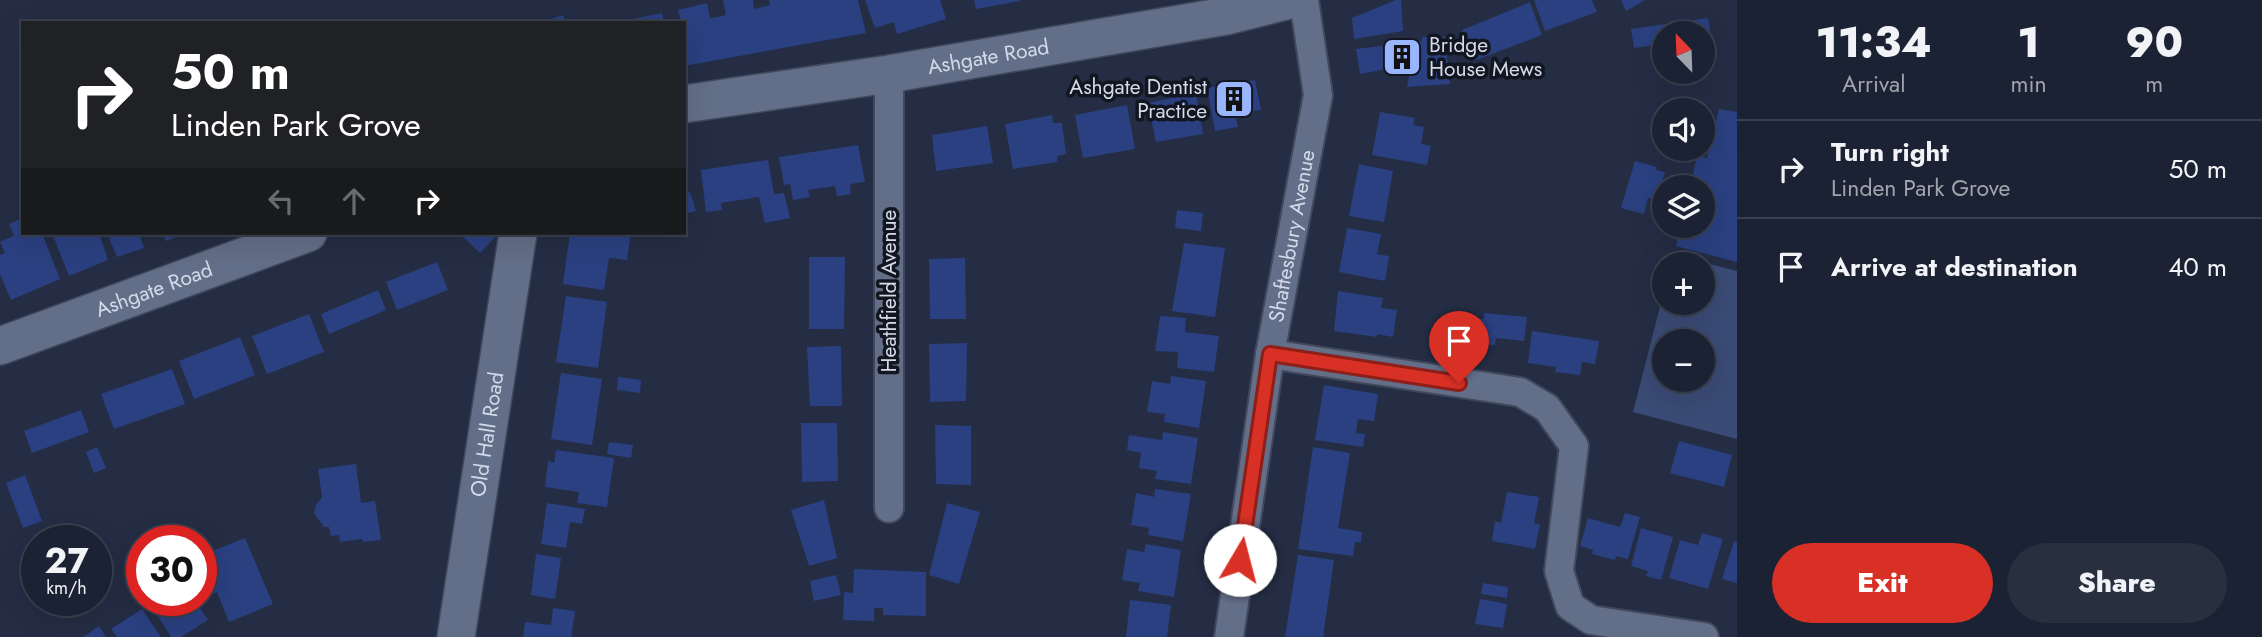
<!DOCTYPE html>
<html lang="en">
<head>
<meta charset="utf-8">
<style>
	:root { --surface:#1b2233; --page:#282f3f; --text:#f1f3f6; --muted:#a0a4ac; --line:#393f4e; --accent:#d93025 }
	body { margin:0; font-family:Jost,sans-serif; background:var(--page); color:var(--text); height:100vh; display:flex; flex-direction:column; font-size:26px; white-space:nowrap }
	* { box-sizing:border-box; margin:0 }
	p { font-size:23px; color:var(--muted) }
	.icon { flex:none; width:38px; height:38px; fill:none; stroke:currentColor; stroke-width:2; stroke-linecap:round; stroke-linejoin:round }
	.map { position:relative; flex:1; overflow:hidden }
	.side { display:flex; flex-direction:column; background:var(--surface); width:525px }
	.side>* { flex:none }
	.guide { position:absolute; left:21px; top:21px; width:665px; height:214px; border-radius:0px; box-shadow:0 7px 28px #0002,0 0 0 2px var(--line); background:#202124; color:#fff; overflow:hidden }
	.needle { width:46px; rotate:337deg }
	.fabs { position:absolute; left:1652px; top:21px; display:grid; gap:14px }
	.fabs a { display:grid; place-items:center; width:63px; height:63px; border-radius:50%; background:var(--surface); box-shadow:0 7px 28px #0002,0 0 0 2px var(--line); font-size:35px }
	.speed { position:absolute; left:21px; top:525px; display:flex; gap:14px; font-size:35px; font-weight:700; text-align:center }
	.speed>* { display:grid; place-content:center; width:91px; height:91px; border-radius:50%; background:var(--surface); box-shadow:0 7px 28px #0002,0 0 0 2px var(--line); line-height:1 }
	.speed small { font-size:18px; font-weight:400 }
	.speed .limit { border:10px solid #d22; background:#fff; color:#111 }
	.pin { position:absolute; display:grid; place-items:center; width:60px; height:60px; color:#fff; margin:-72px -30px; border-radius:50% 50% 50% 0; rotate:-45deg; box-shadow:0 0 7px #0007 }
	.pin .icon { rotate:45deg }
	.me { position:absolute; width:77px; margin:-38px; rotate:8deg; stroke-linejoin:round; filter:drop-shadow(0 0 5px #0008) }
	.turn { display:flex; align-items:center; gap:24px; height:147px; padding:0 35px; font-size:32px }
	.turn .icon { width:91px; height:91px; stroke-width:2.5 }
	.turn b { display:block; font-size:49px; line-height:60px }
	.lanes { display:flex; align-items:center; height:66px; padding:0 35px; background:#0003; justify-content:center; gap:35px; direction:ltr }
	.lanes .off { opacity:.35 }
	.eta { display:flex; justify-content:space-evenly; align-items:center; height:119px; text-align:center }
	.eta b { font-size:42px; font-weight:800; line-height:49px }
	.cta { display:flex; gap:14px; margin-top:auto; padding:14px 35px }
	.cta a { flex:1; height:80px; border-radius:42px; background:var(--accent); color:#fff; font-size:28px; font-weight:800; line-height:80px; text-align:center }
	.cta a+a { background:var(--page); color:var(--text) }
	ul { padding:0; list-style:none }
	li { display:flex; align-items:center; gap:21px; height:98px; padding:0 35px; border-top:2px solid var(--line) }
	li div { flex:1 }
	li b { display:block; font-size:26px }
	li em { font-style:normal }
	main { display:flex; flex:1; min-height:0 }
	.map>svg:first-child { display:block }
	.green { fill:#3a4b75; fill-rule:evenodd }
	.building { fill:#2a4080 }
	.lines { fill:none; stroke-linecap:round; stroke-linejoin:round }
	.minor-casing { stroke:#41485c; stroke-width:32 }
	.tertiary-casing { stroke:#41485c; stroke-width:40 }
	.minor { stroke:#636e88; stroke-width:28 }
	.tertiary { stroke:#636e88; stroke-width:37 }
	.route-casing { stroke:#8d1f18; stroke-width:18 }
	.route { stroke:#d93025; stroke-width:12 }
	.labels { text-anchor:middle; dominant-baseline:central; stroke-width:7; stroke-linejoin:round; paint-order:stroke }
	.poi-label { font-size:21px; fill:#d4dae9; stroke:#121620; text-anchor:start }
	.street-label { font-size:21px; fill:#d4dae9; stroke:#121620 }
</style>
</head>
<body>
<main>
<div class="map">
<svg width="1737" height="637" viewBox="0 0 1737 637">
	<rect width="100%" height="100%" fill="#242d44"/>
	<path class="green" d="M1674,255L1737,271V439L1633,412L1664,291V303H1703V264H1671ZM1664,341H1703V380H1664Z"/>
	<g class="building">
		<path d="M723,0H753L754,9L770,5L769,0H858L866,33L684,66V23H681L678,10L707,3L710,18L718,17L726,15Z"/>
		<path d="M865,0H940L946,19L897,34L894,22L875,28Z"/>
		<path d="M974,0H1020V1L976,9Z"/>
		<path d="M1396,0H1401L1403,31L1354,39L1352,18Z"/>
		<path d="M1534,0H1592L1597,12L1545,31Z"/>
		<path d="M1621,0H1645L1626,11Z"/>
		<path d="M1530,2L1542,35L1474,61L1462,30Z"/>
		<path d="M662,13L664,23H634L633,19Z"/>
		<path d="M563,15L566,23H542V22Z"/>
		<path d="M1708,18L1711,37L1703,39V33H1664V44L1634,48L1631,29Z"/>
		<path d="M1422,37H1445L1450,84L1407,87L1410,71L1395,73L1393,68L1360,74L1356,49L1422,41Z"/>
		<path d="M1255,80L1261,110L1235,114L1238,127L1215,131L1207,88Z"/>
		<path d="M1196,93L1203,134L1156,142L1148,103Z"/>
		<path d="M1127,105L1135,149L1083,158L1075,115Z"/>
		<path d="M1719,109L1737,112V262L1676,246L1681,226H1703V187H1690L1697,156L1707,158Z"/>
		<path d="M1380,112L1415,118L1413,125L1424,127L1421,144L1431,146L1427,165L1372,155Z"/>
		<path d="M1052,115L1053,123H1062L1066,154L1057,156V162L1013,169L1005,124Z"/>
		<path d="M987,126L993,163L936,171L932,135Z"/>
		<path d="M858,145L865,182L850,184L851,194L837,196L835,186L808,190L810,197L793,200L790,184L784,185L779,157Z"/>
		<path d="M768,160L774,194L784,193L790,218L765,223L759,197L721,203L722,210L706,212L701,170Z"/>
		<path d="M1635,161L1657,167L1656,170L1665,172L1657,201L1648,198L1644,214L1621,208Z"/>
		<path d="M1359,164L1393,171L1384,222L1349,216Z"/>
		<path d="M690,192L696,211L684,214V193Z"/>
		<path d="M1177,210L1203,213L1201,231L1175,228Z"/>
		<path d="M23,218V233H42L60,279L11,300L0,274V255L5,253L0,242L14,236L9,224Z"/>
		<path d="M1347,228L1381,234L1377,254L1389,256L1385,281L1339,272Z"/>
		<path d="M62,233H99L108,260L69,276L53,236Z"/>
		<path d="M107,233H139L144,248L117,257Z"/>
		<path d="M162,233H186L166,241Z"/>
		<path d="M459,233H492L496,236L480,253Z"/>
		<path d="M570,233H631L627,260L609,258L604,290L563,284Z"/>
		<path d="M1184,243L1225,248L1215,317L1172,311Z"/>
		<path d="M809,257H845L844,329H809Z"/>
		<path d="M965,258L966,319H930L929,259Z"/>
		<path d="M437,262L448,290L397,310L386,282Z"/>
		<path d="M378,290L386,310L329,334L321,314Z"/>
		<path d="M1338,291L1383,298L1381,308L1397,310L1393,337L1377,334V337L1334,331Z"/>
		<path d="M566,296L607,302L598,368L556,362Z"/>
		<path d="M1484,313L1527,317L1524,341L1496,338L1495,345L1481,344L1479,358L1442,353L1447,314L1484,319Z"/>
		<path d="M309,314L324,352L267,374L252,336Z"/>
		<path d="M1160,316L1186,318L1185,332L1219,336L1214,372L1177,368L1178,352L1155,351Z"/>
		<path d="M1532,331L1599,341L1595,364L1582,362L1580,375L1555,372L1556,367L1528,363Z"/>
		<path d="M240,337L255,375L194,399L179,361Z"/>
		<path d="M967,343L966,401L930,402L929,344Z"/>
		<path d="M841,346L842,406H810L807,347Z"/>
		<path d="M172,369L185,404L114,429L101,394Z"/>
		<path d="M561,373L602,379L592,445L551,439Z"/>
		<path d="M1171,376L1206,381L1199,428L1164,422L1165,414L1147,412L1152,381L1170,384Z"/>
		<path d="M618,377L641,380L640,393L617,390Z"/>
		<path d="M1324,385L1378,394L1374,421L1358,419L1356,433L1365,434L1363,447L1315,440Z"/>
		<path d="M81,410L89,432L32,453L24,431Z"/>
		<path d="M801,423H837L838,481L802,482Z"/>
		<path d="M935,425L971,426V485L936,484Z"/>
		<path d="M1163,432L1198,438L1191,484L1155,479L1157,471L1139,468L1141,453L1127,450L1129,435L1162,440Z"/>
		<path d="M1679,441L1732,455L1724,487L1670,473Z"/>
		<path d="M609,442L633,445L631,458L607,454Z"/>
		<path d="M97,447L106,468L94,473L86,452Z"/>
		<path d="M1313,447L1350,453L1338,528L1362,532L1361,542H1355L1353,556L1298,549Z"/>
		<path d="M556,450L614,458L607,507L577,503L579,492L545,487L548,461L554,463Z"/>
		<path d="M356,464L361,503L375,501L381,540L363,542L362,539L340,542L339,535L331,536L329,527H324L314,513L316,505L322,497L318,469Z"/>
		<path d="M25,475L42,521L23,528L6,483Z"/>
		<path d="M1155,489L1191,494L1183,541L1148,535L1149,528L1131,525L1136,493L1154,497Z"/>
		<path d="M1507,492L1539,497L1534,523L1540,524L1535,549L1492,541L1495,521L1501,523Z"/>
		<path d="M824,500L837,558L809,566L791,510Z"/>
		<path d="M547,503L585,509L582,524L570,522L566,548L541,544Z"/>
		<path d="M947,503L980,512L959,584L929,575Z"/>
		<path d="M1625,513L1640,517L1628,559L1616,556L1615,560L1592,554L1593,550L1580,546L1588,518L1620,527Z"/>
		<path d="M1641,528L1673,537L1661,580L1646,576L1648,571L1631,566Z"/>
		<path d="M1702,533L1723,539L1708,589L1669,578L1680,540L1698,545Z"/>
		<path d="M245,538L273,604L229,622L217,592L208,596L201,574L212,570L205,554Z"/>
		<path d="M1734,541L1737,542V583L1722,579Z"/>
		<path d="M1146,544L1181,550L1174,597L1138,591L1140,583L1122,580L1127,549L1144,552Z"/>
		<path d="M536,554L561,558L555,599L531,595Z"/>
		<path d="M1298,555L1334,560L1323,637H1285Z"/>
		<path d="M854,569L926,572V616L883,615V608H874V621L843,620L844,592L853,593Z"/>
		<path d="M836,575L841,595L814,601L810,581Z"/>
		<path d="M1483,583L1508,587L1507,598L1481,594Z"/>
		<path d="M1480,599L1507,604L1503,628L1475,624Z"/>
		<path d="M176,600H195L208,620L181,637H171L156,613Z"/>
		<path d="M1130,600L1171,605L1167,637H1126Z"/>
		<path d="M553,608L575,611L571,637H523L525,622L551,625Z"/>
		<path d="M142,609L161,637H117L111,629Z"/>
		<path d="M99,626L106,637H83Z"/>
	</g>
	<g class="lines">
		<g class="minor-casing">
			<g id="minor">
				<path d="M1270,354L1520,392L1547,408L1574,446L1559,571L1570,606L1591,620L1704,637"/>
				<path d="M889,508V74"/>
				<path id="s1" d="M1229,637L1270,354L1318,95L1304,0"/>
			</g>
		</g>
		<g class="tertiary-casing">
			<g id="tertiary">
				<path id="s2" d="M684,104L889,74L1226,16L1289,0"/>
				<path id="s3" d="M0,346L308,233"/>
				<path id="s4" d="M456,637L518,233"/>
			</g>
		</g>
		<use href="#minor" class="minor"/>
		<use href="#tertiary" class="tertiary"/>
	</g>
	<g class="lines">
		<g class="route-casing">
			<path id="route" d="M1240,560L1270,354L1459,383"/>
		</g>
		<use href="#route" class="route"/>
	</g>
	<defs>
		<g id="building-square" transform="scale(2.0125)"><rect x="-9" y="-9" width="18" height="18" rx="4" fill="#99b5fd" stroke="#121620"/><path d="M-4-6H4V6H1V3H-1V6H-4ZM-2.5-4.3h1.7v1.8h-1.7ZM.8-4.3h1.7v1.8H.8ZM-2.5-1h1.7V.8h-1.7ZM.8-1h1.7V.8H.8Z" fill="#111"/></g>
	</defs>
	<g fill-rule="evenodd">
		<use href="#building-square" x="1402" y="57"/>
		<use href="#building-square" x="1234" y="99"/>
	</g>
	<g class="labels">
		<g class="poi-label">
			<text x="1429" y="45">Bridge<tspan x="1429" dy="24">House Mews</tspan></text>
			<text x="1207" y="87" text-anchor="end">Ashgate Dentist<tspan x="1207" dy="24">Practice</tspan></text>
		</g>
		<g class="street-label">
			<text stroke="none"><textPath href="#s2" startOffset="308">Ashgate Road</textPath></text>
			<text stroke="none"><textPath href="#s1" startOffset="406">Shaftesbury Avenue</textPath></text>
			<text stroke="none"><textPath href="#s3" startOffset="164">Ashgate Road</textPath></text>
			<text transform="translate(889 291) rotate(-90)">Heathfield Avenue</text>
			<text stroke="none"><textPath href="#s4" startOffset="205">Old Hall Road</textPath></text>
		</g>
	</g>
</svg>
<div class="fabs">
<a><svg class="needle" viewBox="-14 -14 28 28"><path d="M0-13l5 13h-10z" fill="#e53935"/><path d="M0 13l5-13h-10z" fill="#a0a4ac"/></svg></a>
<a><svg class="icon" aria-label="sound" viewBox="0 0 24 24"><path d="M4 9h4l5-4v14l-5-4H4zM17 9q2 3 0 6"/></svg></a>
<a><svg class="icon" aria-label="layers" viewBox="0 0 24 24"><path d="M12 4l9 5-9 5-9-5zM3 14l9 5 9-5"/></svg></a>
<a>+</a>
<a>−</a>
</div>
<div class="speed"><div>27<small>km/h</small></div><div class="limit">30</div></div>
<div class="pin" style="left:1459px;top:383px;background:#d93025"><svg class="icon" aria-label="arrive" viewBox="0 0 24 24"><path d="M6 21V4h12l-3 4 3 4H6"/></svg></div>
<svg class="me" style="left:1240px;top:560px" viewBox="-20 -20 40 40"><circle r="19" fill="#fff"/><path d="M0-13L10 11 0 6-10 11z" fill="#d93025"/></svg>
<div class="guide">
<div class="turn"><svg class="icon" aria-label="right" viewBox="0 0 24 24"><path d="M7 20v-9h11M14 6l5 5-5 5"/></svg><div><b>50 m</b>Linden Park Grove</div></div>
<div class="lanes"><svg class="icon off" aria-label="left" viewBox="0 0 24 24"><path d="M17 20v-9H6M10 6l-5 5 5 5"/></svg><svg class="icon off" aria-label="ahead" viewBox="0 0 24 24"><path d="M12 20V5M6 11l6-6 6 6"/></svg><svg class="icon" aria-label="right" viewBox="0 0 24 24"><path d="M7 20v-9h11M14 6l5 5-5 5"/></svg></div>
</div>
</div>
<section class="side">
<div class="eta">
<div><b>11:34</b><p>Arrival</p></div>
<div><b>1</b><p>min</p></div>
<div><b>90</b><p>m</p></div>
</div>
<ul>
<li><svg class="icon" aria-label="right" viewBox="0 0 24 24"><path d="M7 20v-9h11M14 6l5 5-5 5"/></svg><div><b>Turn right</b><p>Linden Park Grove</p></div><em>50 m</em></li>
<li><svg class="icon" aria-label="arrive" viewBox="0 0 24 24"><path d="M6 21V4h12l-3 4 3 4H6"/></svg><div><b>Arrive at destination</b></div><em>40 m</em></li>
</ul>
<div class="cta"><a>Exit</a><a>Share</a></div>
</section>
</main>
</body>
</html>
